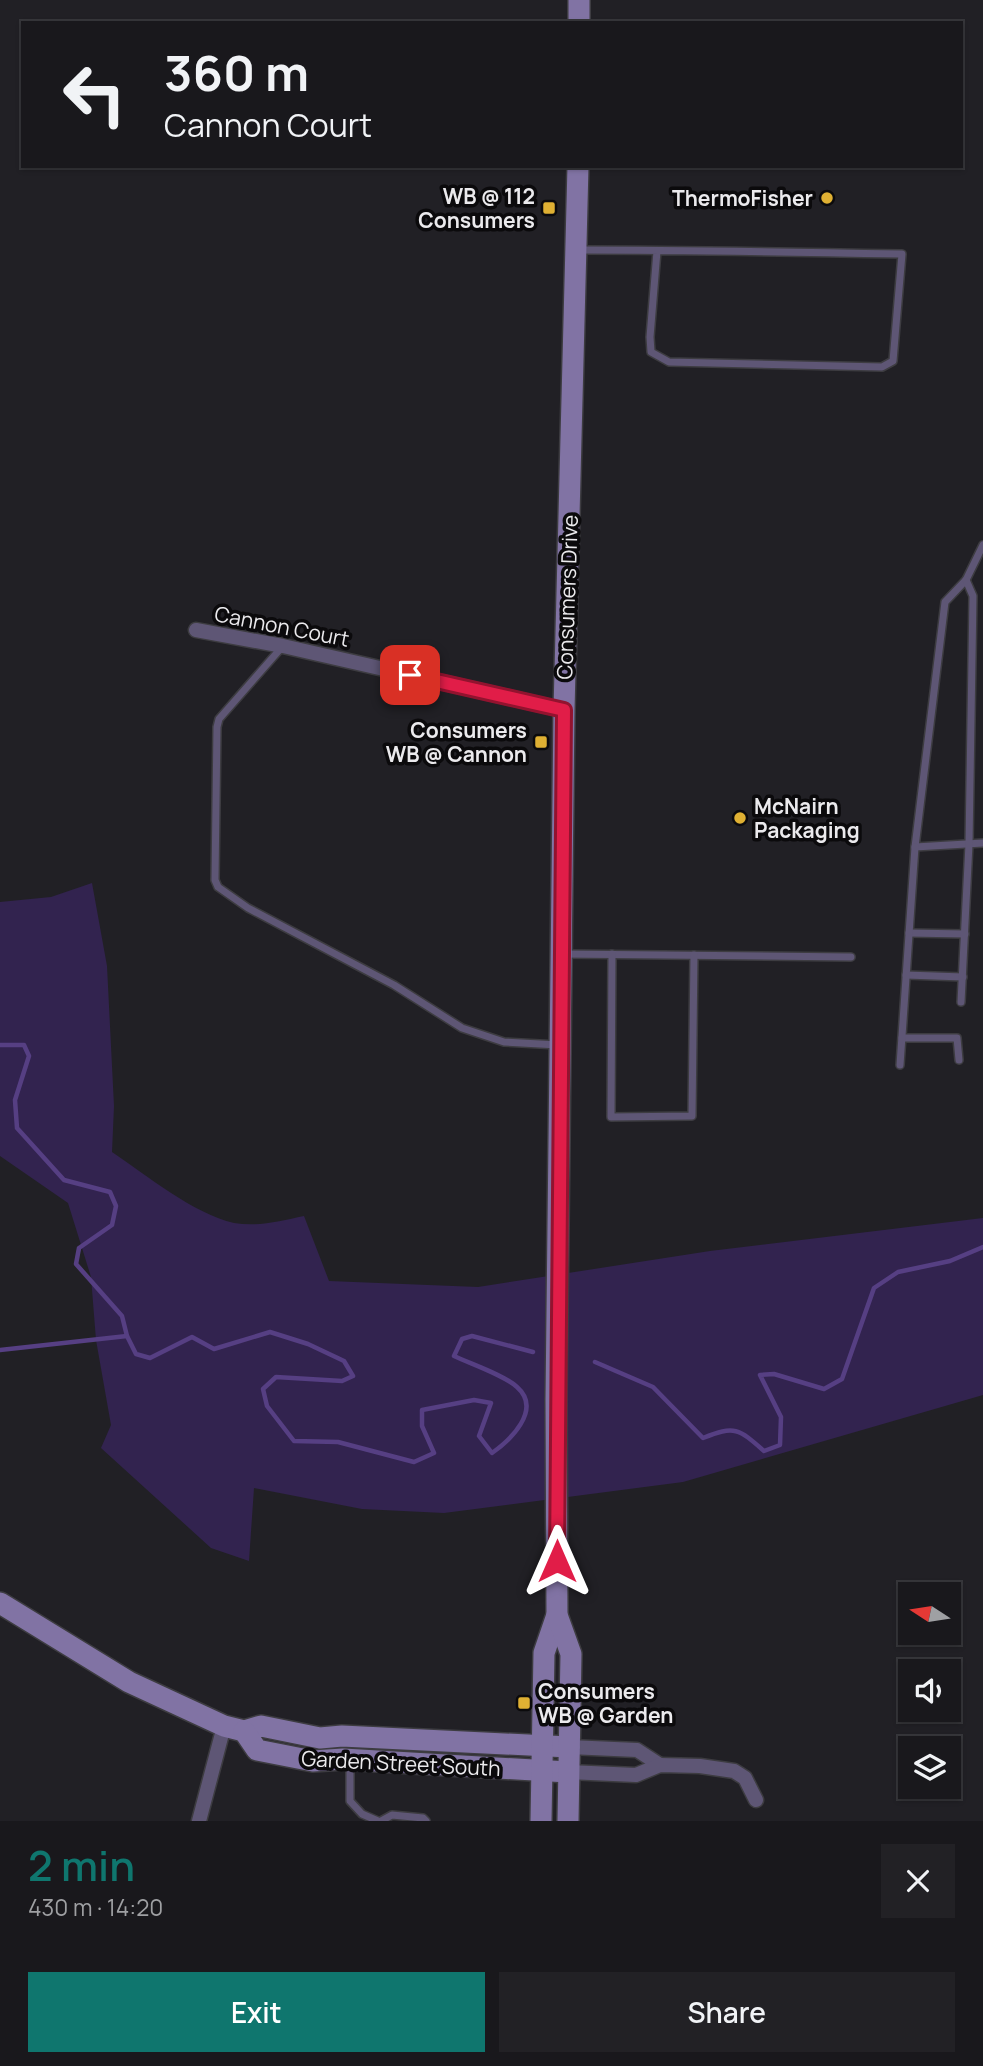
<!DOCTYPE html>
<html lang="en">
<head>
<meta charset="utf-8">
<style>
	:root { --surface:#19181c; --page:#222125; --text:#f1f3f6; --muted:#9fa0a3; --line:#37373b; --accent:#0f766e }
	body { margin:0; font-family:Manrope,sans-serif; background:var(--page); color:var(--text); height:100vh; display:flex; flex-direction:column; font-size:26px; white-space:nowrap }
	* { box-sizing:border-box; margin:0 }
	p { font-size:23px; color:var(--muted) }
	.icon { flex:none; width:38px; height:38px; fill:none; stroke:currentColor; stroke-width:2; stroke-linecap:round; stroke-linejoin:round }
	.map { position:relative; height:1821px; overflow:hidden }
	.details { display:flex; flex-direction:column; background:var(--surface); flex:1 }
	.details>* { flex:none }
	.hud { position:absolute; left:21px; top:21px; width:942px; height:147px; border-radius:0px; box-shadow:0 2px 5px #0004,0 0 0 2px var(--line); background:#19181c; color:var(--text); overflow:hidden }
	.needle { width:46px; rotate:282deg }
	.controls { position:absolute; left:898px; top:1582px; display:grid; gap:14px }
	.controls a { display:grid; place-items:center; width:63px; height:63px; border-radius:0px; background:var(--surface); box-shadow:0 2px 5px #0004,0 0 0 2px var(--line); font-size:35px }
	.pin { position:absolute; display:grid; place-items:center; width:60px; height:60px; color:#fff; margin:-30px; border-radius:14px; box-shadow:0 4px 10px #0006 }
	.me { position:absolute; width:77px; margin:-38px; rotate:0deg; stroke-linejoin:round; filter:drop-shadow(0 0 5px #0008) }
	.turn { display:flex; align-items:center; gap:24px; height:147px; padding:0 28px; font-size:32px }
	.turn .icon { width:91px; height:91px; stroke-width:2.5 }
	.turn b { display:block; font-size:49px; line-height:60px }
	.round { display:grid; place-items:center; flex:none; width:74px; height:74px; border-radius:0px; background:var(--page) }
	.summary { display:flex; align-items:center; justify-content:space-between; height:119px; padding:0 28px }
	h1 { font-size:42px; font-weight:600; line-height:52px; color:var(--accent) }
	.primary-button { display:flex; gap:14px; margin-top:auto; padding:14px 28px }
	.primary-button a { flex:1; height:80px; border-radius:0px; background:var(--accent); color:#fff; font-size:28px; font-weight:600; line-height:80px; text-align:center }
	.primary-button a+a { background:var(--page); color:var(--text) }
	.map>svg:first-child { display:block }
	.green { fill:#32234f }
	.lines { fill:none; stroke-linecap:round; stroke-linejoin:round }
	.stream { stroke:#563f83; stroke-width:4.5 }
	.lane-casing { stroke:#3d3c41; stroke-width:10 }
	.street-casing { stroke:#3d3c41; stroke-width:17 }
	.secondary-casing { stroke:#3d3c41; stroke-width:24 }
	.lane { stroke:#5e5675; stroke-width:7 }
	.street { stroke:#5e5675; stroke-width:14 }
	.secondary { stroke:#8173a4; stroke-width:21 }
	.route-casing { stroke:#92132f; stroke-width:18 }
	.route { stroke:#e11d48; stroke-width:12 }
	.poi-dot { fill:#dfb033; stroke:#0b0a0c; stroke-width:2.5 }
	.labels { text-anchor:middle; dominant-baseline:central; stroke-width:7; stroke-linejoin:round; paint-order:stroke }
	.poi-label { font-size:21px; font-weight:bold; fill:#ebeaed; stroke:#0b0a0c; text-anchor:end }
	.street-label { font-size:21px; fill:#ebeaed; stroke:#0b0a0c }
</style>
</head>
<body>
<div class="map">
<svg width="983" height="1821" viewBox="0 0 983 1821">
	<rect width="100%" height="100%" fill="#212025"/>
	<path class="green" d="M92,883L107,966L114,1106L112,1152C146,1175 194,1214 234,1223C258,1227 281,1221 304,1216L329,1281L478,1287L710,1251L983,1218V1395L683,1482L444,1513L362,1509L254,1488L249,1561L211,1548L101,1448L111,1425L96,1340L91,1277L68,1203L0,1156V902L51,897Z"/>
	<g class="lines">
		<g class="stream">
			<path d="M0,1045H24L29,1056L15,1100L17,1128L64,1180L110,1192L116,1206L112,1225L79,1248L76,1264L122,1316L127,1336L136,1354L150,1358L192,1337L214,1349L270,1332L308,1344L344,1361L353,1376L342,1381L276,1377L263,1389L267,1406L294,1441L338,1442L414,1462L434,1453L422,1426V1410L474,1400L491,1403L479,1436L492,1453C509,1441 543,1410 517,1387C504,1375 471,1364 454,1356L462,1339L472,1336L533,1352"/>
			<path d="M0,1350L127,1336"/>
			<path d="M595,1362L653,1387L703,1438C735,1425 739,1429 764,1451L780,1445L781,1417L760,1375L774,1374L824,1389L842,1379L874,1288L898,1272L950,1261L983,1247"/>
		</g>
		<g class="lane-casing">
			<g id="lane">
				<path d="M579,250C686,250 794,252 902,254L893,361L882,367L669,362L651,352L650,337L657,251"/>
				<path d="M983,545L966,580L945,602L915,847L983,843"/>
				<path d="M282,647L219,719L217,727L215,880L218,887L248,908L394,985L462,1028L504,1042L558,1045"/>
				<path d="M909,933L965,934"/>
				<path d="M562,954L851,957"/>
				<path d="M612,954L611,1117L692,1116L694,955"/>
				<path d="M906,975L963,977"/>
				<path d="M961,1002L969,844L973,596L966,580"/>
				<path d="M902,1038H957L959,1060"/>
				<path d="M900,1065L915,847"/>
				<path d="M350,1760V1801L362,1814L378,1821"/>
				<path d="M381,1821L392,1815L423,1818L426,1821"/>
			</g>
		</g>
		<g class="street-casing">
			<g id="street">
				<path d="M196,630L283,646L564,710"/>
				<path d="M569,1747L637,1750L660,1765"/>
				<path d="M568,1772L636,1775L660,1765L700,1766L734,1771L745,1778L756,1800"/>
				<path d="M199,1821L224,1726"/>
			</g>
		</g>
		<g class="secondary-casing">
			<g id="secondary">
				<path d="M579,23V0"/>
				<path d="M0,1603L129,1682L224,1726L244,1731L261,1726L320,1738L342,1736L569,1747"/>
				<path d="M244,1731L257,1750L313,1761L343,1759L568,1772"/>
				<path d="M541,1821L544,1653L557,1615"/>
				<path d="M568,1821L571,1654L557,1615L556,1399L564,710L578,166"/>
			</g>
		</g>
		<use href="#lane" class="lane"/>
		<use href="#street" class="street"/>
		<use href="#secondary" class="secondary"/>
	</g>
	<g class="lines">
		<g class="route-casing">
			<path id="route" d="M410,675L564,710L557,1561"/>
		</g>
		<use href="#route" class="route"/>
	</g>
	<g class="poi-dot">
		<circle cx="827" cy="198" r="7"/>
		<rect x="542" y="201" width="14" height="14" rx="3.5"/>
		<rect x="534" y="735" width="14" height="14" rx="3.5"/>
		<circle cx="740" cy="818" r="7"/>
		<rect x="517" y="1696" width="14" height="14" rx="3.5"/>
	</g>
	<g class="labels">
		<g class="poi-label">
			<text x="535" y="196">WB @ 112<tspan x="535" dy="24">Consumers</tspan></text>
			<text x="813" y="198">ThermoFisher</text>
			<text x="527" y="730">Consumers<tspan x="527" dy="24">WB @ Cannon</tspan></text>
			<text x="754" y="806" text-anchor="start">McNairn<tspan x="754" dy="24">Packaging</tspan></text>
			<text x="538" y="1691" text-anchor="start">Consumers<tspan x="538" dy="24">WB @ Garden</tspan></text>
		</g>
		<g class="street-label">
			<text transform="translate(567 597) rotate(-88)">Consumers Drive</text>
			<text transform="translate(282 626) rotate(11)">Cannon Court</text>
			<text transform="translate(401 1763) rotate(3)">Garden Street South</text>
		</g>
	</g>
</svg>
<div class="controls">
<a><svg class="needle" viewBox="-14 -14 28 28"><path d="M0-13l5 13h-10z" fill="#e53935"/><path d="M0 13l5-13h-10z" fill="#9fa0a3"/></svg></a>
<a><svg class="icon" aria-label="sound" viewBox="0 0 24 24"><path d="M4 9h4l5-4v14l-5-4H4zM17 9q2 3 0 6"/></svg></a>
<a><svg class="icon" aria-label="layers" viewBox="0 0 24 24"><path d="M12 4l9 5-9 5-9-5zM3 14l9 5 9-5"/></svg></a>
</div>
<div class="pin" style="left:410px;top:675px;background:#d93025"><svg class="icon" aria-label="arrive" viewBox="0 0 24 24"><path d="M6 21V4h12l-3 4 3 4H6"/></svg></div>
<svg class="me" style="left:557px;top:1561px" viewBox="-20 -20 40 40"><path d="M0-17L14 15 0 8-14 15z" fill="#e11d48" stroke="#fff" stroke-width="4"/></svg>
<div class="hud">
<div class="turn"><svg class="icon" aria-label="left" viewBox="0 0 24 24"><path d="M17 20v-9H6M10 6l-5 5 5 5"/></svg><div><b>360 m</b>Cannon Court</div></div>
</div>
</div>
<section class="details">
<div class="summary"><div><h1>2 min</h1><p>430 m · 14:20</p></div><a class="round"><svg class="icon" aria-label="close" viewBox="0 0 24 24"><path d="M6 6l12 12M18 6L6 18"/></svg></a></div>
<div class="primary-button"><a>Exit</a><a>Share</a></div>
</section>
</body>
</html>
